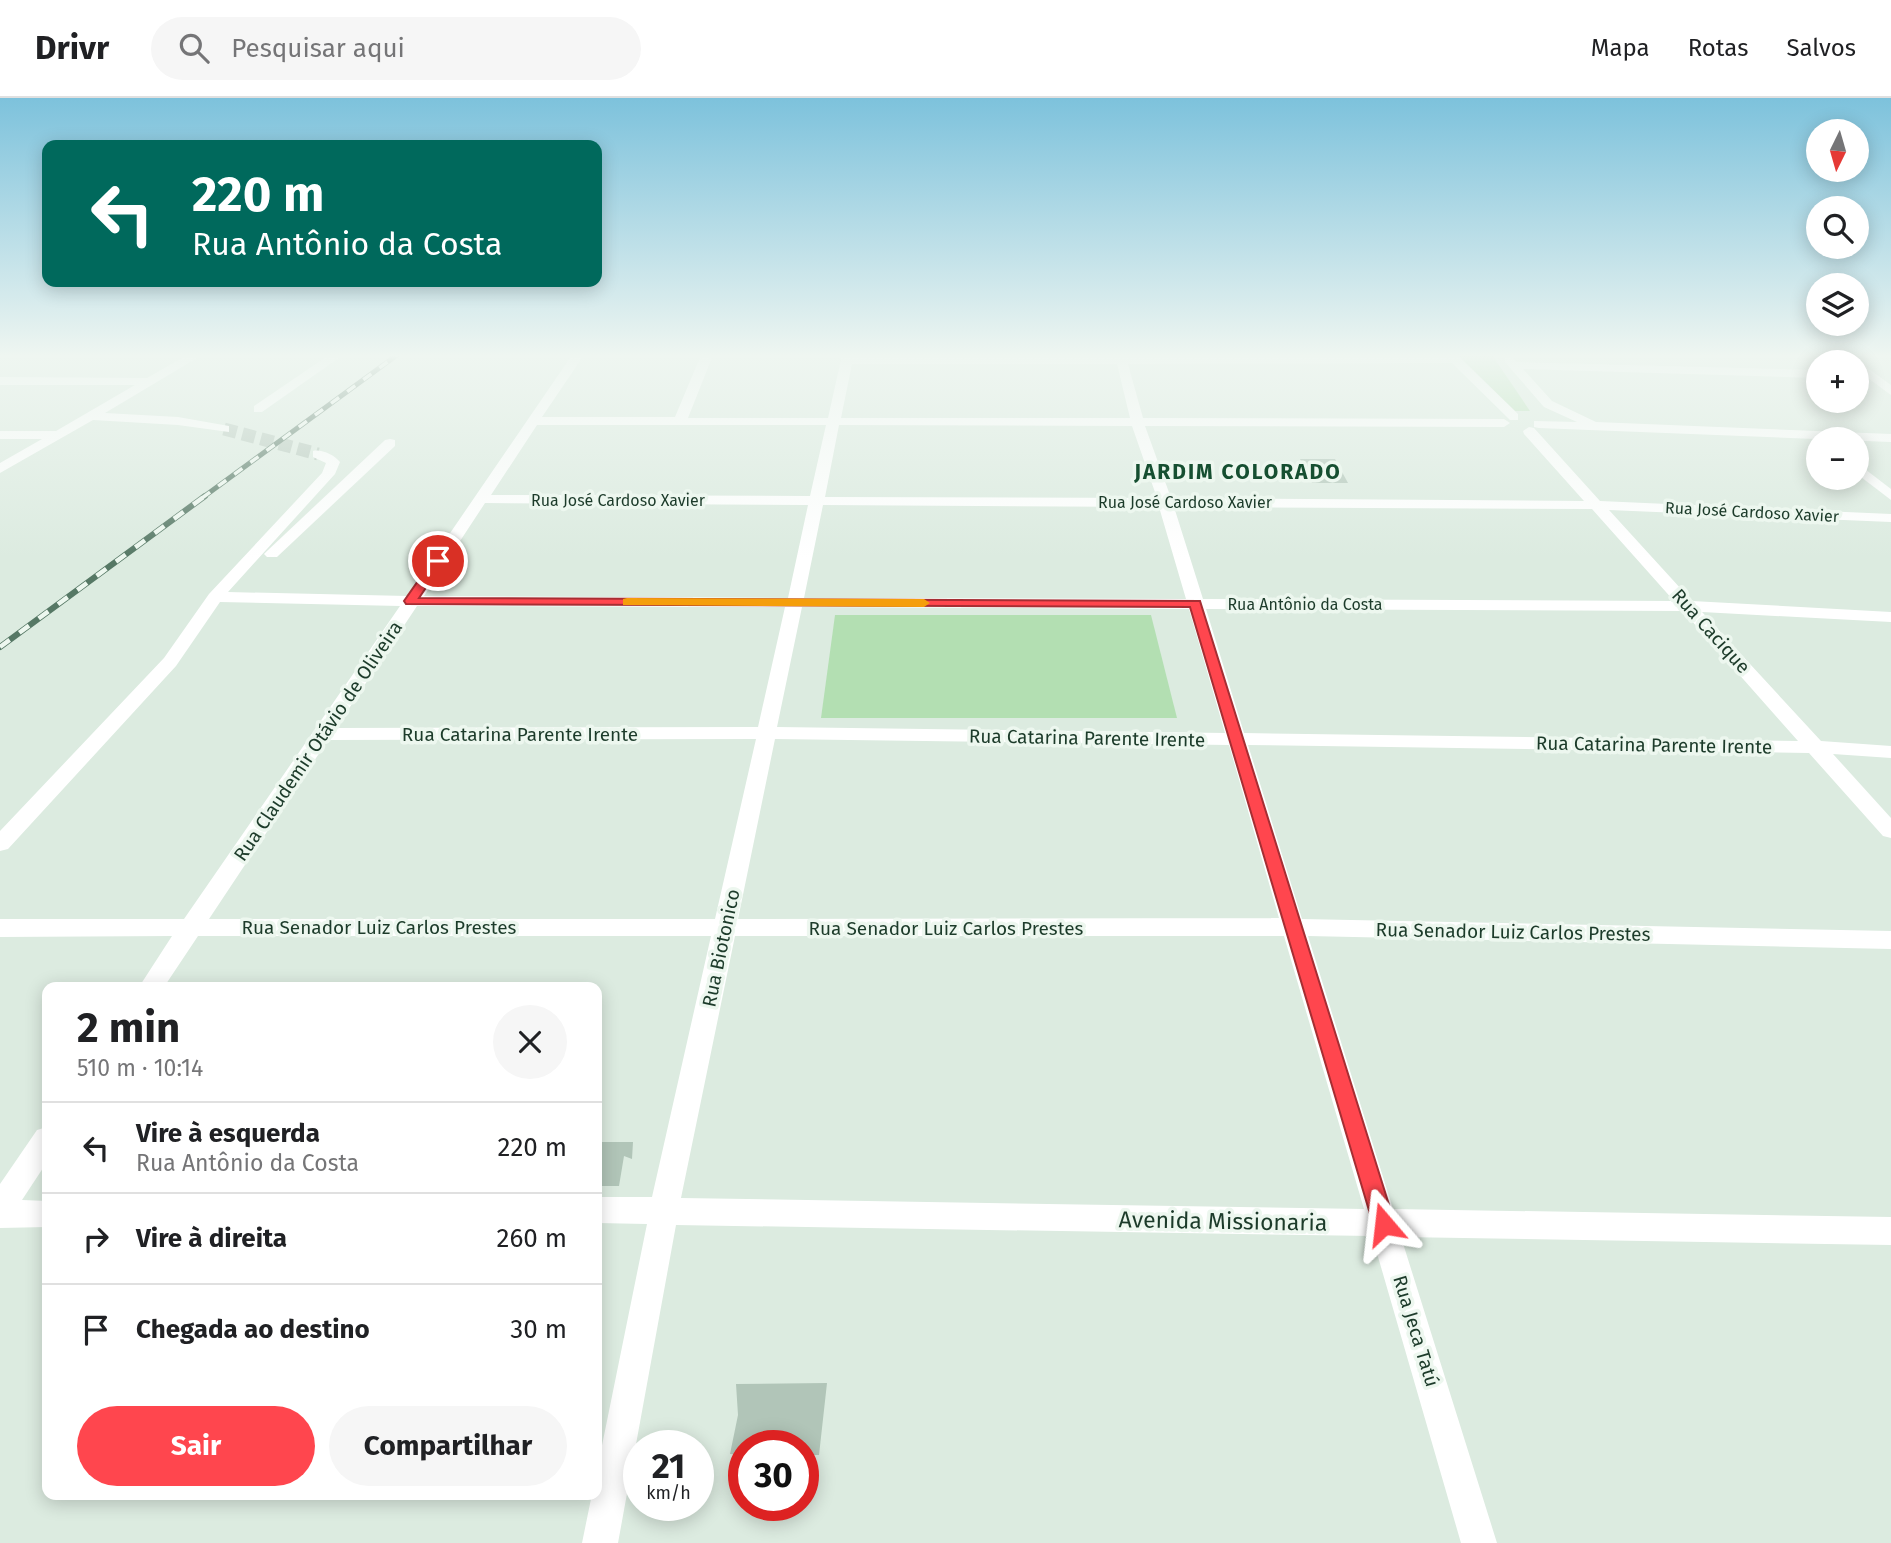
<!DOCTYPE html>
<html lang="pt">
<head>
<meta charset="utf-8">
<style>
	:root { --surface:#fff; --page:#f6f6f6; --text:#202124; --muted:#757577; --line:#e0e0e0; --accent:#ff464e }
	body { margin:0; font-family:"Fira Sans",sans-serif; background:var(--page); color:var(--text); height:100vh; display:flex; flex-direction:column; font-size:26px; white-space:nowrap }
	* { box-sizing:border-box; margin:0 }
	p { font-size:23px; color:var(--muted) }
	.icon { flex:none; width:38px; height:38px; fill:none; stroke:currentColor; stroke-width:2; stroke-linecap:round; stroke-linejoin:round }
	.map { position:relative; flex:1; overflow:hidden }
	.details { position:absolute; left:42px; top:884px; width:560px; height:518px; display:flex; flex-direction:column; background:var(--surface); border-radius:14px; box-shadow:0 4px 18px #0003 }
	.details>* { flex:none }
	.banner { position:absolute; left:42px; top:42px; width:560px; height:147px; border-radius:14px; box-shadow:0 4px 18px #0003; background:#00695c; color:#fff; overflow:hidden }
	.needle { width:46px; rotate:185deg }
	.tools { position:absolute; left:1806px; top:21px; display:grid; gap:14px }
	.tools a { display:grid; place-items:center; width:63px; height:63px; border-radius:50%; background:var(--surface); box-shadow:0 4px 18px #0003; font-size:35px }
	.speed { position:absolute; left:623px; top:1332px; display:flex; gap:14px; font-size:35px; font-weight:700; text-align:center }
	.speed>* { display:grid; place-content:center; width:91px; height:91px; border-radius:50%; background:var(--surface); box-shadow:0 4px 18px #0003; line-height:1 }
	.speed small { font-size:18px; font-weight:400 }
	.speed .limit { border:10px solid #d22; background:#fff; color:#111 }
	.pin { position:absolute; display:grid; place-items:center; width:60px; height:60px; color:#fff; margin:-30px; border:4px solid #fff; border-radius:50%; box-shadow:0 2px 7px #0007 }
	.me { position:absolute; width:77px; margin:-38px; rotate:343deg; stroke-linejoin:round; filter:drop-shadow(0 0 5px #0008) }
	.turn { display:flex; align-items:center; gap:24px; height:147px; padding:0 35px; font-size:32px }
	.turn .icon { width:91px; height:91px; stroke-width:2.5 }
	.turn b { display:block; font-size:49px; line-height:60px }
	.round { display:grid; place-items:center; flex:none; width:74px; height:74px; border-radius:37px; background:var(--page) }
	.headline { display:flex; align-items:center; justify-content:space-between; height:119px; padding:0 35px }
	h1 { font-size:42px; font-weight:700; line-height:52px }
	.action { display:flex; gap:14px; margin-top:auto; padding:14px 35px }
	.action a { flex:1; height:80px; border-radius:42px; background:var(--accent); color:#fff; font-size:28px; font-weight:700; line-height:80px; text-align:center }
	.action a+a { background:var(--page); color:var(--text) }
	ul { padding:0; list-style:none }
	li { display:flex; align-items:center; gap:21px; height:91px; padding:0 35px; border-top:2px solid var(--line) }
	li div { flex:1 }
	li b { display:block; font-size:26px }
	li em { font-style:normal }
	header { display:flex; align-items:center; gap:42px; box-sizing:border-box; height:98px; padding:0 35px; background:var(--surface); border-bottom:2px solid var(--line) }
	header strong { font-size:33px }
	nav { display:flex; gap:38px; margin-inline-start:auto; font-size:24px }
	.search { width:490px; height:63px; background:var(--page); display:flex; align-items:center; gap:18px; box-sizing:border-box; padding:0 24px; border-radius:38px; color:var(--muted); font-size:26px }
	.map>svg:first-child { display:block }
	.green { fill:#b3dfb2 }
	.building { fill:#b1c5b8 }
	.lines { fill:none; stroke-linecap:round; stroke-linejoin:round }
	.minor-tunnel { stroke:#b6c8bc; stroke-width:13; stroke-dasharray:13 6; stroke-linecap:butt }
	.minor { fill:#fff; fill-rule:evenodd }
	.rail-far1-casing { stroke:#567865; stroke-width:5 }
	.rail-casing { stroke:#567865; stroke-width:6 }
	.rail-far1 { stroke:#edf7ef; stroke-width:3.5; stroke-dasharray:10; stroke-linecap:butt }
	.rail { stroke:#edf7ef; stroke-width:4.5; stroke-dasharray:12; stroke-linecap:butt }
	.route { fill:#ff464e; stroke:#a62e33; stroke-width:2 }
	.slow { fill:#f59e0b }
	.labels { text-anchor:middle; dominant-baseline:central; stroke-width:7; stroke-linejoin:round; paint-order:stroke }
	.far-street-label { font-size:16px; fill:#1c3b2a; stroke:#edf7ef }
	.street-label { font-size:19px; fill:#1c3b2a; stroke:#edf7ef }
	.far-district-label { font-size:21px; font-weight:bold; letter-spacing:2px; fill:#164f31; stroke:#edf7ef }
	.near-street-label { font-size:23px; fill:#1c3b2a; stroke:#edf7ef }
</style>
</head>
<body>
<header>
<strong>Drivr</strong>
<div class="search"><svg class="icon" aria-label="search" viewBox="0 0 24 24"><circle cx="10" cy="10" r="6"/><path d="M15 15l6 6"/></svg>Pesquisar aqui</div>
<nav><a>Mapa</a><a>Rotas</a><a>Salvos</a></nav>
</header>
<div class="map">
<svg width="1891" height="1445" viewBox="0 0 1891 1445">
	<rect width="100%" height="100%" fill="#dcebe0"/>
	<g class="green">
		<path d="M1458,257H1492L1530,313H1515Z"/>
		<path d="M835,517H1151L1177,620H821Z"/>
	</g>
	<g class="building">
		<path d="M1300,361H1335L1348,385H1312Z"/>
		<path d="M597,1044H633L632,1061L624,1058L619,1088H597Z"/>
		<path d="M827,1285L819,1357H803V1348H744V1357L730,1356L738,1317L736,1286Z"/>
	</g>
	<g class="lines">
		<path class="minor-tunnel" d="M224,331L318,356"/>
		<g class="minor">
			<path d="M187,257H202L105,315L178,319L229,328V334L178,327L93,322L0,375V365L42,341H0V333H56L135,287H0V279L147,280Z"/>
			<path d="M329,257H343L262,314H254V308Z"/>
			<path d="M572,257H584L542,319H675L701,257H713L688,320H828L842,257H854L853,260L1457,257L1518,316V322H1510L1452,265L1128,266L1143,320L1504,321L1510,325L1504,329L1145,328L1171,400L1584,403L1524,336L1523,333L1529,329L1534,330L1600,403L1891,416V424L1609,412L1692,503L1891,514V524L1702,514L1821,643L1891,648V660L1833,656L1891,720V740L1883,738L1809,655L1248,647L1302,821L1891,833V851L1308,838L1393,1111L1891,1119V1147L1401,1139L1497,1445H1461L1372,1138L676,1127L618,1445H582L592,1396H597V1372L647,1126L597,1125V1099H652L711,838H198L164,889H139L172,838L0,839V821H184L400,508L220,504L176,568L8,751L0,753V733L164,560L209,496L322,375L326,365L313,359V353C322,351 334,357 340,364L335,376L228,494L407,498ZM852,266H1117L1130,320H841ZM537,327H826L810,398L491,397ZM839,327L1132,328L1157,400L825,399ZM485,405L808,407L788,500L424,498ZM823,407L1159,409L1186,501L804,500ZM1174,409L1592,411L1674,503L1203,501ZM417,508L785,509L758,629L336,630ZM802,509L1189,511L1225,635L777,629ZM1206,511L1683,513L1798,643L1244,635ZM756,641L715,821H209L328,642ZM775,641L1229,647L1279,820L738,821ZM735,838H1284L1364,1111L681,1100Z"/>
			<path d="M1505,260H1513L1517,264L1818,272V280L1523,271L1552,303L1596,324L1891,336V344L1539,330L1534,329V323L1577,324L1544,309L1505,264Z"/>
			<path d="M1854,264L1861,265L1891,287V297L1857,272V264Z"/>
			<path d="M390,341L395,342V348L277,459H267L264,456L267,453L385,342Z"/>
			<path d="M1857,365L1891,391V402L1857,376Z"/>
			<path d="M47,1029V1064L22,1102L47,1103V1129L0,1130V1086L37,1032Z"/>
		</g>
		<g class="rail-far1-casing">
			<path id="rail-far1" d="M202,400L397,257"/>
		</g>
		<g class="rail-casing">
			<path id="rail" d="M0,549L205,398"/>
		</g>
		<use href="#rail-far1" class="rail-far1"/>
		<use href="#rail" class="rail"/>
	</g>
	<linearGradient id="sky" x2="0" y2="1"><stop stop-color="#7dc2dc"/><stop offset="0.56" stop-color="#eff6f1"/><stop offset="1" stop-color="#eff6f1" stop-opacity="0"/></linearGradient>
	<rect width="1891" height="460" fill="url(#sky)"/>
	<path class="route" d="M438,459L444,463L419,500L1200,503L1395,1126L1392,1133L1384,1137L1376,1133L1373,1126L1190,509L406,506L404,503L434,460Z"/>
	<path class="slow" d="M627,500L924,501L930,505L924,509L623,507V501Z"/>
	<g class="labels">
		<g class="far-street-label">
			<text x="618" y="402">Rua José Cardoso Xavier</text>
			<text x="1185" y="404">Rua José Cardoso Xavier</text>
			<text transform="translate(1752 414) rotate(3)">Rua José Cardoso Xavier</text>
			<text x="1305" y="506">Rua Antônio da Costa</text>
		</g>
		<g class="street-label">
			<text transform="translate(1711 533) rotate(48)">Rua Cacique</text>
			<text x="520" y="636">Rua Catarina Parente Irente</text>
			<text transform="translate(1087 640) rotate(1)">Rua Catarina Parente Irente</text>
			<text transform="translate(318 643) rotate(-56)">Rua Claudemir Otávio de Oliveira</text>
			<text transform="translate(1654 647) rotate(1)">Rua Catarina Parente Irente</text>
			<text x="379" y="829">Rua Senador Luiz Carlos Prestes</text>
			<text x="946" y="830">Rua Senador Luiz Carlos Prestes</text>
			<text transform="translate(1513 834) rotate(1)">Rua Senador Luiz Carlos Prestes</text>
			<text transform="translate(721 850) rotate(-78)">Rua Biotonico</text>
			<text transform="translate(1416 1233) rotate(73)">Rua Jeca Tatú</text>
		</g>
		<g class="far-district-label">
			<text x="1238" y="374">JARDIM COLORADO</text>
		</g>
		<g class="near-street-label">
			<text transform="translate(1223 1123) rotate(1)">Avenida Missionaria</text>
		</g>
	</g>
</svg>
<div class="tools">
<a><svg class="needle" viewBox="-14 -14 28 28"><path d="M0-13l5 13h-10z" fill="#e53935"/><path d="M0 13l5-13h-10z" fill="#757577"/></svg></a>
<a><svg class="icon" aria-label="search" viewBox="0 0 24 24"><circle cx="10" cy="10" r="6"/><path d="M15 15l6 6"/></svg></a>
<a><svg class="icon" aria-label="layers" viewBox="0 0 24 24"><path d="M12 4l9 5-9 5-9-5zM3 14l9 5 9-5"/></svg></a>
<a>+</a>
<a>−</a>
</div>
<div class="speed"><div>21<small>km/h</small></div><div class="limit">30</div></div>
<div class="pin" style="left:438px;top:463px;background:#d93025"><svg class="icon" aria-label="arrive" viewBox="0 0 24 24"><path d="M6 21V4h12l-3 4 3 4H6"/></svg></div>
<svg class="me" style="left:1384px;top:1126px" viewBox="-20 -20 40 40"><path d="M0-17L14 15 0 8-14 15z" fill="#ff464e" stroke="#fff" stroke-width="4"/></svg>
<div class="banner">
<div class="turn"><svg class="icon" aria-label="left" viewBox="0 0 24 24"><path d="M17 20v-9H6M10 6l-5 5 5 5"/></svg><div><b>220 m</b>Rua Antônio da Costa</div></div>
</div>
<section class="details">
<div class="headline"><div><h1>2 min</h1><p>510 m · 10:14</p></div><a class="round"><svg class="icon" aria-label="close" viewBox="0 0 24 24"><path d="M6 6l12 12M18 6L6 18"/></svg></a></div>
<ul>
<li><svg class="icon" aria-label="left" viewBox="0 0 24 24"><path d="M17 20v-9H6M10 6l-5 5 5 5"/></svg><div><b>Vire à esquerda</b><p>Rua Antônio da Costa</p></div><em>220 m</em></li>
<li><svg class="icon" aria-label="right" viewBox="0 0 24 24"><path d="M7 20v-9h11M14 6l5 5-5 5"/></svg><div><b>Vire à direita</b></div><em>260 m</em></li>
<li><svg class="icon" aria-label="arrive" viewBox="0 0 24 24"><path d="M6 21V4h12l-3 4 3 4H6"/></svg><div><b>Chegada ao destino</b></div><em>30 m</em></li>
</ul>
<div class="action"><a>Sair</a><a>Compartilhar</a></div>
</section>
</div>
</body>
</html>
